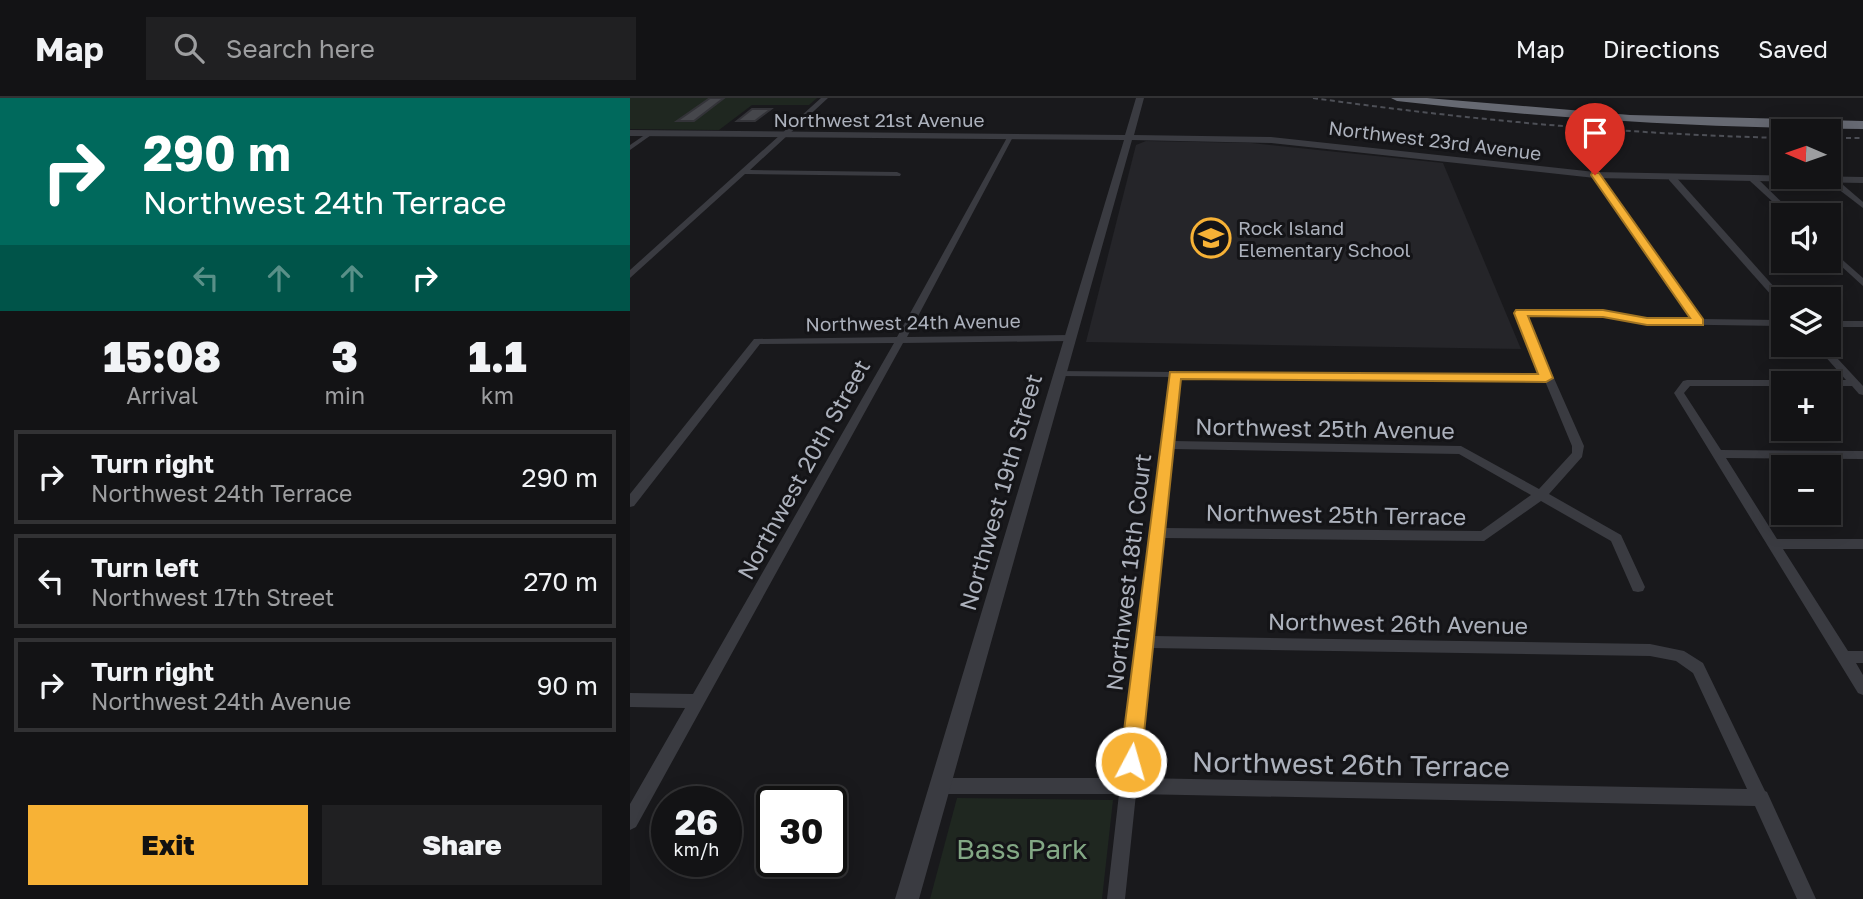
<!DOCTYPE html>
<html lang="en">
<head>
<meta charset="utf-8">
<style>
	:root { --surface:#131315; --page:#202022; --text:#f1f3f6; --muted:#9d9ea0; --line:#323234; --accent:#f7b236 }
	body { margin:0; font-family:"Golos Text",sans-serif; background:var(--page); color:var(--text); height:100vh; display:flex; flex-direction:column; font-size:26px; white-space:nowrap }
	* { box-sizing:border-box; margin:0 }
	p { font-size:23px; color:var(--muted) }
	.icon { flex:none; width:38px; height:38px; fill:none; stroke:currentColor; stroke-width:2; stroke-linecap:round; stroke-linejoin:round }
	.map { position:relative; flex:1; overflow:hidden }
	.drawer { display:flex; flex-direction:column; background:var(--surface); width:630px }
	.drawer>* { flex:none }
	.guide { background:#00695c; color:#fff; overflow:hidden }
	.needle { width:46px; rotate:272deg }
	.fabs { position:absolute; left:1141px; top:21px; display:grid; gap:14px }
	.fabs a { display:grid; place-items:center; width:70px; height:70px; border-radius:0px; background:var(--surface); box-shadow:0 4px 18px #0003,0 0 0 2px var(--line); font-size:35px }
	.speed { position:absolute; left:21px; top:688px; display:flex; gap:14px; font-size:35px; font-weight:700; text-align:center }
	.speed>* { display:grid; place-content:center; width:91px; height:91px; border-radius:50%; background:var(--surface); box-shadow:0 4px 18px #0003,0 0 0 2px var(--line); line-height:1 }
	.speed small { font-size:18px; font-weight:400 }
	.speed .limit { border:4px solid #111; border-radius:10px; background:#fff; color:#111 }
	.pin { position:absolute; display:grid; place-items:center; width:60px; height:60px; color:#fff; margin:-72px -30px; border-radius:50% 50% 50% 0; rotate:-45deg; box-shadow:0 0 7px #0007 }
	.pin .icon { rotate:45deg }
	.me { position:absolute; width:77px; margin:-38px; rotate:6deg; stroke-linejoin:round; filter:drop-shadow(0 0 5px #0008) }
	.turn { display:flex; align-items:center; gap:24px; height:147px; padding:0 28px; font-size:32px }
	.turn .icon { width:91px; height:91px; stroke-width:2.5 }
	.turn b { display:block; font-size:49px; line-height:60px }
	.lanes { display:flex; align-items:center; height:66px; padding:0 28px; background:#0003; justify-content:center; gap:35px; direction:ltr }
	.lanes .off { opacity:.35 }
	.eta { display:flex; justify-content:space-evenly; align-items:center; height:119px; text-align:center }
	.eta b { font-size:42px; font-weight:800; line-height:49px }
	.button { display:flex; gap:14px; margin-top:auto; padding:14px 28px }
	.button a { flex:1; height:80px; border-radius:0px; background:var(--accent); color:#111; font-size:28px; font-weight:800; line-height:80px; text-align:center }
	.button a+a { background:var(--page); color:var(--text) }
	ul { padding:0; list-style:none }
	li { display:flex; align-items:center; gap:21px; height:94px; margin:0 14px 10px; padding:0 14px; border:4px solid var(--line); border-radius:0px }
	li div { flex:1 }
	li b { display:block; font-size:26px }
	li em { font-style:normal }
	header { display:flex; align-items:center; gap:42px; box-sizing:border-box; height:98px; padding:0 35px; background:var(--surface); border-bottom:2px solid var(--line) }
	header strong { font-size:33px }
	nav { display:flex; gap:38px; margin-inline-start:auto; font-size:24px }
	.search { width:490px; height:63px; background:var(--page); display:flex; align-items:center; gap:18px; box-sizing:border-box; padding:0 24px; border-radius:0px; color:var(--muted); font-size:26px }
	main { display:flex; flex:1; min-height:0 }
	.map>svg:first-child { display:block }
	.built { fill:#252529 }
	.green { fill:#1f2720 }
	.building { fill:#46474c; stroke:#333338; stroke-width:2 }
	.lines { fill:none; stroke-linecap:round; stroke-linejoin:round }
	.minor { fill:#3a3b41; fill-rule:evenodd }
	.tertiary { fill:#3a3b41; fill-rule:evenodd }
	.motorway { fill:#666972; fill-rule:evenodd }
	.rail { stroke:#4d4f56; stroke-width:2; stroke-dasharray:5 3.5; stroke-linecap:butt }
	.route { fill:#f7b236; stroke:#a17423; stroke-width:2 }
	.labels { text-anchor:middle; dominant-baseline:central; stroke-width:6; stroke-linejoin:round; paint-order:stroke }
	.far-street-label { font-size:19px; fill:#acb1bc; stroke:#141417 }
	.far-poi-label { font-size:19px; fill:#acb1bc; stroke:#141417; text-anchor:start }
	.street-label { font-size:23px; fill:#acb1bc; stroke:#141417 }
	.near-street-label { font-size:28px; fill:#acb1bc; stroke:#141417 }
	.near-park-label { font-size:28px; fill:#82a784; stroke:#141417 }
</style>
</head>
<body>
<header>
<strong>Map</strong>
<div class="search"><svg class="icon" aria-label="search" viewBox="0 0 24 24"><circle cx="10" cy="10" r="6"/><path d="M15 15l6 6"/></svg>Search here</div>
<nav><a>Map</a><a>Directions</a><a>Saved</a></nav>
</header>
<main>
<section class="drawer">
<div class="guide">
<div class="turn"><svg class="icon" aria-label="right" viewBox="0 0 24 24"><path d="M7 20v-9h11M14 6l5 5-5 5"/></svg><div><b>290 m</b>Northwest 24th Terrace</div></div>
<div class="lanes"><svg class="icon off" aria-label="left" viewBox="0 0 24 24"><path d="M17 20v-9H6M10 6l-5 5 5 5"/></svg><svg class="icon off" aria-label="ahead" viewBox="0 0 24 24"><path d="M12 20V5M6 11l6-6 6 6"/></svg><svg class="icon off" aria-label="ahead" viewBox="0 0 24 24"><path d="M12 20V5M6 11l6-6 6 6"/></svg><svg class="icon" aria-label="right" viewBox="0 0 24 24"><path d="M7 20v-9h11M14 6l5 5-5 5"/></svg></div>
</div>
<div class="eta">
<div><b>15:08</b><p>Arrival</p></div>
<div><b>3</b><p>min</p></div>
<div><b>1.1</b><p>km</p></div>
</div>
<ul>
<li><svg class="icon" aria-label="right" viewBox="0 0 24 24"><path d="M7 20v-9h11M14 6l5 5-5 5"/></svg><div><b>Turn right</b><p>Northwest 24th Terrace</p></div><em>290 m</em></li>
<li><svg class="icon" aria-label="left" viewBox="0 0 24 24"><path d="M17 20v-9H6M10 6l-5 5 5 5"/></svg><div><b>Turn left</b><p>Northwest 17th Street</p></div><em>270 m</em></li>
<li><svg class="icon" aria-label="right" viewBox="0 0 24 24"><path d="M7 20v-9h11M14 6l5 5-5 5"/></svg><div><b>Turn right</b><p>Northwest 24th Avenue</p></div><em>90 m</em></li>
</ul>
<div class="button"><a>Exit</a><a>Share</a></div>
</section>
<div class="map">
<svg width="1233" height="801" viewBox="0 0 1233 801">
	<rect width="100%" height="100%" fill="#19191c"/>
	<path class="built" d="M516,43L621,45L813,65L891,251L456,244L506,47Z"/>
	<g class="green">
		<path d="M0,0H187L179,7H122L89,32L0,31Z"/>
		<path d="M327,700L483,702L472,801H300Z"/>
	</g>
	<g class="building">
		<path d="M80,0H94L64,23H47Z"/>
		<path d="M122,11H141L125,23H107Z"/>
	</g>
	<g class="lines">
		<g class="minor">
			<path d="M191,0H198L120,72L267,74L271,76L270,78L115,76L0,180V172Z"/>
			<path d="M19,34L24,35L0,52V47Z"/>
			<path d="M379,36L384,37L277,239L439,237L444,240L439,243L273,245L6,729L0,732V706L55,610L0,609V595L63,596L264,245L130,246L4,408L0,409V396L124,241L267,239Z"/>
			<path d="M962,75H968L1072,221L1153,222V228L1017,226L973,218L896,217L954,348L952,359L919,396L991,437L1015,489L1013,493L1008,494L1003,493L981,443L911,403L854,443L533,440L523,538L1020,546L1054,553L1073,565L1135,693L1137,694L1186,801H1167L1125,708L506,696L495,801H477L489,696H311L305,694L303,688L305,682L311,680H491L540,279L430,278L425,275L426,273L912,277L885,214L887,212H973L1017,220L1062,221L961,77ZM550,279L915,283L942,348V355L909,391L831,348L543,343ZM542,351L829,356L901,397L851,433L534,430ZM522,550L1020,558L1046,563L1063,575L1117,691L508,680Z"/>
			<path d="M1039,78H1045L1155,201L1153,208L1150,207L1039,82Z"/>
			<path d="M1120,79H1126L1165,117H1157L1120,83Z"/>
			<path d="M1199,80H1205L1233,104V110L1199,84Z"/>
			<path d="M1199,150L1233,180V188L1199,157Z"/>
			<rect x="1199" y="223" width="34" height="6"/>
			<path d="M1185,247H1195L1233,288V297L1229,296L1222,288H1199V285H1153V288H1060L1054,295L1091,352L1233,353V361L1096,360L1147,441H1233V451H1153L1218,553H1233V565H1226L1233,577V597L1228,595L1044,295L1053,283L1057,282H1216Z"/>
		</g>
		<path class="tertiary" d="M506,0H514L504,37L641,39L965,74L1233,79V85L965,80L641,45L502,42L289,801H265L494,42L0,38V32L495,37Z"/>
		<path class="motorway" d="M761,0H797L1000,17L1233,23V31C1077,30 922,21 767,3Z"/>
		<g class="rail">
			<path d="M683,0C839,22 995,36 1153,40"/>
			<path d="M1199,40H1233"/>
		</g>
	</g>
	<path class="route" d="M962,75H969L1073,221V227H1017L973,219L898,218L923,280L916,284L551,281L511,664L508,671L501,674L493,671L490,664L540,274L908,276L884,215L886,212H973L1017,220H1060L961,77Z"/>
	<defs>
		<g id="school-ring" transform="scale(2.0125)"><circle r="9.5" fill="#141417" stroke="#f7b236" stroke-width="1.5"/><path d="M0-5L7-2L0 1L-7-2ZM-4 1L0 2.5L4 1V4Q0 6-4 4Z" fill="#f7b236"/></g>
	</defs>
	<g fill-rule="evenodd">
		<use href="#school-ring" x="581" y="140"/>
	</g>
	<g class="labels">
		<g class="far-street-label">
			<text x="249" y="21">Northwest 21st Avenue</text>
			<text transform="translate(805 42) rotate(7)">Northwest 23rd Avenue</text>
			<text transform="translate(283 224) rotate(-1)">Northwest 24th Avenue</text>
		</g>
		<g class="far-poi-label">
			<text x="608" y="129">Rock Island<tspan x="608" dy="22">Elementary School</tspan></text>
		</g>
		<g class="street-label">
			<text transform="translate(695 330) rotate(1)">Northwest 25th Avenue</text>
			<text transform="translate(173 371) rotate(-61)">Northwest 20th Street</text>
			<text transform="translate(370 394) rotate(-74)">Northwest 19th Street</text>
			<text transform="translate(706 416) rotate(1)">Northwest 25th Terrace</text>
			<text transform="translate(498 474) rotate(-83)">Northwest 18th Court</text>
			<text transform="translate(768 525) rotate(1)">Northwest 26th Avenue</text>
		</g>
		<g class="near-street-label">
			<text transform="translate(721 666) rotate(1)">Northwest 26th Terrace</text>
		</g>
		<g class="near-park-label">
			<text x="392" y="750">Bass Park</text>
		</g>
	</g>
</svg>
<div class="fabs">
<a><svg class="needle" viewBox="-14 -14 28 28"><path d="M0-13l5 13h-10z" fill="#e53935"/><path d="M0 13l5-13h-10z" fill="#9d9ea0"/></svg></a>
<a><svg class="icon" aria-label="sound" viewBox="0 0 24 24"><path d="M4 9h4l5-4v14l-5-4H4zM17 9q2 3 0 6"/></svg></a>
<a><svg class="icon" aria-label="layers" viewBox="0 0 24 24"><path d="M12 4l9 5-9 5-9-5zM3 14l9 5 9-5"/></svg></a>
<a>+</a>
<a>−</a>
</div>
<div class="speed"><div>26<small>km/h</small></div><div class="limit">30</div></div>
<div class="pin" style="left:965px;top:77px;background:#d93025"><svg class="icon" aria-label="arrive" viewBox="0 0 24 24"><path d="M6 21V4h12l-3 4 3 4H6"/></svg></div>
<svg class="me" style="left:501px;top:664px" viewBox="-20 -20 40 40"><circle r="17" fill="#f7b236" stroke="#fff" stroke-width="3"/><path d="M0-11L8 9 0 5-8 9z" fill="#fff"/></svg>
</div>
</main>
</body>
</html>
